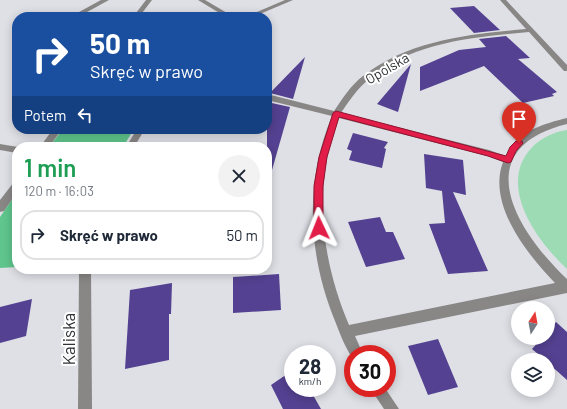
<!DOCTYPE html>
<html lang="pl">
<head>
<meta charset="utf-8">
<style>
	:root { --surface:#fff; --page:#f2f2f3; --text:#1f2937; --muted:#747a83; --line:#e0e1e3 }
	body { margin:0; font-family:Barlow,sans-serif; background:var(--page); color:var(--text); height:100vh; display:flex; flex-direction:column; font-size:15px; white-space:nowrap }
	* { box-sizing:border-box; margin:0 }
	p { font-size:13px; color:var(--muted) }
	.icon { flex:none; width:22px; height:22px; fill:none; stroke:currentColor; stroke-width:2; stroke-linecap:round; stroke-linejoin:round }
	.map { position:relative; flex:1; overflow:hidden }
	.details { position:absolute; left:12px; top:142px; width:260px; height:132px; display:flex; flex-direction:column; background:var(--surface); border-radius:16px; box-shadow:0 2px 10px #0003 }
	.details>* { flex:none }
	.top-card { position:absolute; left:12px; top:12px; width:260px; height:122px; border-radius:16px; box-shadow:0 2px 10px #0003; background:#1a4fa0; color:#fff; overflow:hidden }
	.needle { width:26px; rotate:11deg }
	.fabs { position:absolute; left:511px; top:301px; display:grid; gap:8px }
	.fabs a { display:grid; place-items:center; width:44px; height:44px; border-radius:50%; background:var(--surface); box-shadow:0 2px 10px #0003; font-size:20px }
	.speed { position:absolute; left:284px; top:345px; display:flex; gap:8px; font-size:20px; font-weight:700; text-align:center }
	.speed>* { display:grid; place-content:center; width:52px; height:52px; border-radius:50%; background:var(--surface); box-shadow:0 2px 10px #0003; line-height:1 }
	.speed small { font-size:10px; font-weight:400 }
	.speed .limit { border:6px solid #d22; background:#fff; color:#111 }
	.pin { position:absolute; display:grid; place-items:center; width:34px; height:34px; color:#fff; margin:-41px -17px; border-radius:50% 50% 50% 0; rotate:-45deg; box-shadow:0 0 4px #0007 }
	.pin .icon { rotate:45deg }
	.me { position:absolute; width:44px; margin:-22px; rotate:358deg; stroke-linejoin:round; filter:drop-shadow(0 0 3px #0008) }
	.turn { display:flex; align-items:center; gap:14px; height:84px; padding:0 12px; font-size:18px }
	.turn .icon { width:52px; height:52px; stroke-width:2.5 }
	.turn b { display:block; font-size:28px; line-height:34px }
	.then { display:flex; align-items:center; height:38px; padding:0 12px; background:#0003; gap:8px; font-size:15px }
	.round { display:grid; place-items:center; flex:none; width:42px; height:42px; border-radius:21px; background:var(--page) }
	.summary { display:flex; align-items:center; justify-content:space-between; height:68px; padding:0 12px }
	h1 { font-size:24px; font-weight:600; line-height:30px; color:#1e9e55 }
	ul { padding:0; list-style:none }
	li { display:flex; align-items:center; gap:12px; height:50px; margin:0 8px 6px; padding:0 4px; border:2px solid var(--line); border-radius:16px }
	li div { flex:1 }
	li b { display:block; font-size:15px }
	li em { font-style:normal }
	.map>svg:first-child { display:block }
	.green { fill:#9ddbb5 }
	.forest { fill:#5fc58c }
	.building { fill:#544191 }
	.lines { fill:none; stroke-linecap:round; stroke-linejoin:round }
	.minor { fill:#898686; fill-rule:evenodd }
	.route { fill:#e11d48; stroke:#92132f }
	.labels { text-anchor:middle; dominant-baseline:central; stroke-width:4; stroke-linejoin:round; paint-order:stroke }
	.street-label { font-size:14px; fill:#313234; stroke:#fff }
	.near-street-label { font-size:17px; fill:#313234; stroke:#fff }
</style>
</head>
<body>
<div class="map">
<svg width="567" height="409" viewBox="0 0 567 409">
	<rect width="100%" height="100%" fill="#dee0e6"/>
	<path class="green" d="M567,130V269C539,243 499,190 528,152C537,140 552,132 567,130Z"/>
	<g class="forest">
		<path d="M63,129H134L123,147H49Z"/>
		<path d="M17,192V267L0,268V217Z"/>
	</g>
	<g class="building">
		<path d="M474,6L500,30L474,33L450,8Z"/>
		<path d="M506,36L530,58L518,59L557,92L552,94L554,96L523,103L484,66L420,91V67L459,50L486,47L479,39Z"/>
		<path d="M305,57L293,99L270,93Z"/>
		<path d="M411,64L398,112L377,104Z"/>
		<path d="M267,102L290,107L272,170L267,169Z"/>
		<path d="M353,133L388,142L384,148L386,149L382,168L349,160L352,151L347,149Z"/>
		<path d="M424,154L463,160L466,195L453,192L488,271L448,274L429,224L445,223L442,191L426,188Z"/>
		<path d="M380,217L386,232H393L405,259L366,267L348,222Z"/>
		<path d="M279,274L281,310L233,313V277Z"/>
		<path d="M172,283L171,314H169V360L125,369L130,290Z"/>
		<path d="M32,299L26,336L0,343V307Z"/>
		<path d="M556,322L567,332V380L548,363V360H545L532,349L542,338H548V331Z"/>
		<path d="M438,339L458,387L428,395L408,346Z"/>
		<path d="M293,370V388H309L321,409H283L271,385Z"/>
	</g>
	<g class="lines">
		<g class="minor">
			<path d="M101,0H109L78,17H70Z"/>
			<path d="M146,0H152L139,17H133Z"/>
			<path d="M198,0H205L234,17H226Z"/>
			<path d="M285,0H293L253,17H245Z"/>
			<path d="M500,0H506L567,65V71H564L529,32C475,37 411,42 368,80C357,89 349,101 341,113L489,150L506,156C517,131 543,124 567,118V124C466,149 516,231 567,279V293L355,336L363,354H353V359C345,347 340,334 335,321C308,255 304,182 332,116L267,100V94L334,111C343,98 351,85 363,76C409,40 470,34 526,29ZM339,118L487,156L503,162C487,204 527,254 555,283L349,325C321,259 312,185 339,118Z"/>
			<path d="M53,129H62L49,147H40Z"/>
			<path d="M137,129H145L134,147H126Z"/>
			<path d="M0,144L18,147L17,153L0,150Z"/>
			<path d="M17,181V192L4,211L0,212V200L14,182Z"/>
			<path d="M79,269H91L92,409H78Z"/>
			<path d="M370,388H385L399,409H384Z"/>
		</g>
	</g>
	<path class="route" d="M336,111L506,156L510,147L516,141H522L523,143L516,151L511,162L508,163L488,156L339,117L327,157L323,186V228L319,232L314,228V186L319,157L333,113Z"/>
	<g class="labels">
		<g class="street-label">
			<text transform="translate(387 68) rotate(-30)">Opolska</text>
		</g>
		<g class="near-street-label">
			<text transform="translate(68 339) rotate(-90)">Kaliska</text>
		</g>
	</g>
</svg>
<div class="fabs">
<a><svg class="needle" viewBox="-14 -14 28 28"><path d="M0-13l5 13h-10z" fill="#e53935"/><path d="M0 13l5-13h-10z" fill="#747a83"/></svg></a>
<a><svg class="icon" aria-label="layers" viewBox="0 0 24 24"><path d="M12 4l9 5-9 5-9-5zM3 14l9 5 9-5"/></svg></a>
</div>
<div class="speed"><div>28<small>km/h</small></div><div class="limit">30</div></div>
<div class="pin" style="left:519px;top:143px;background:#d93025"><svg class="icon" aria-label="arrive" viewBox="0 0 24 24"><path d="M6 21V4h12l-3 4 3 4H6"/></svg></div>
<svg class="me" style="left:319px;top:228px" viewBox="-20 -20 40 40"><path d="M0-17L14 15 0 8-14 15z" fill="#e11d48" stroke="#fff" stroke-width="4"/></svg>
<div class="top-card">
<div class="turn"><svg class="icon" aria-label="right" viewBox="0 0 24 24"><path d="M7 20v-9h11M14 6l5 5-5 5"/></svg><div><b>50 m</b>Skręć w prawo</div></div>
<div class="then">Potem<svg class="icon" aria-label="left" viewBox="0 0 24 24"><path d="M17 20v-9H6M10 6l-5 5 5 5"/></svg></div>
</div>
<section class="details">
<div class="summary"><div><h1>1 min</h1><p>120 m · 16:03</p></div><a class="round"><svg class="icon" aria-label="close" viewBox="0 0 24 24"><path d="M6 6l12 12M18 6L6 18"/></svg></a></div>
<ul>
<li><svg class="icon" aria-label="right" viewBox="0 0 24 24"><path d="M7 20v-9h11M14 6l5 5-5 5"/></svg><div><b>Skręć w prawo</b></div><em>50 m</em></li>
</ul>
</section>
</div>
</body>
</html>
